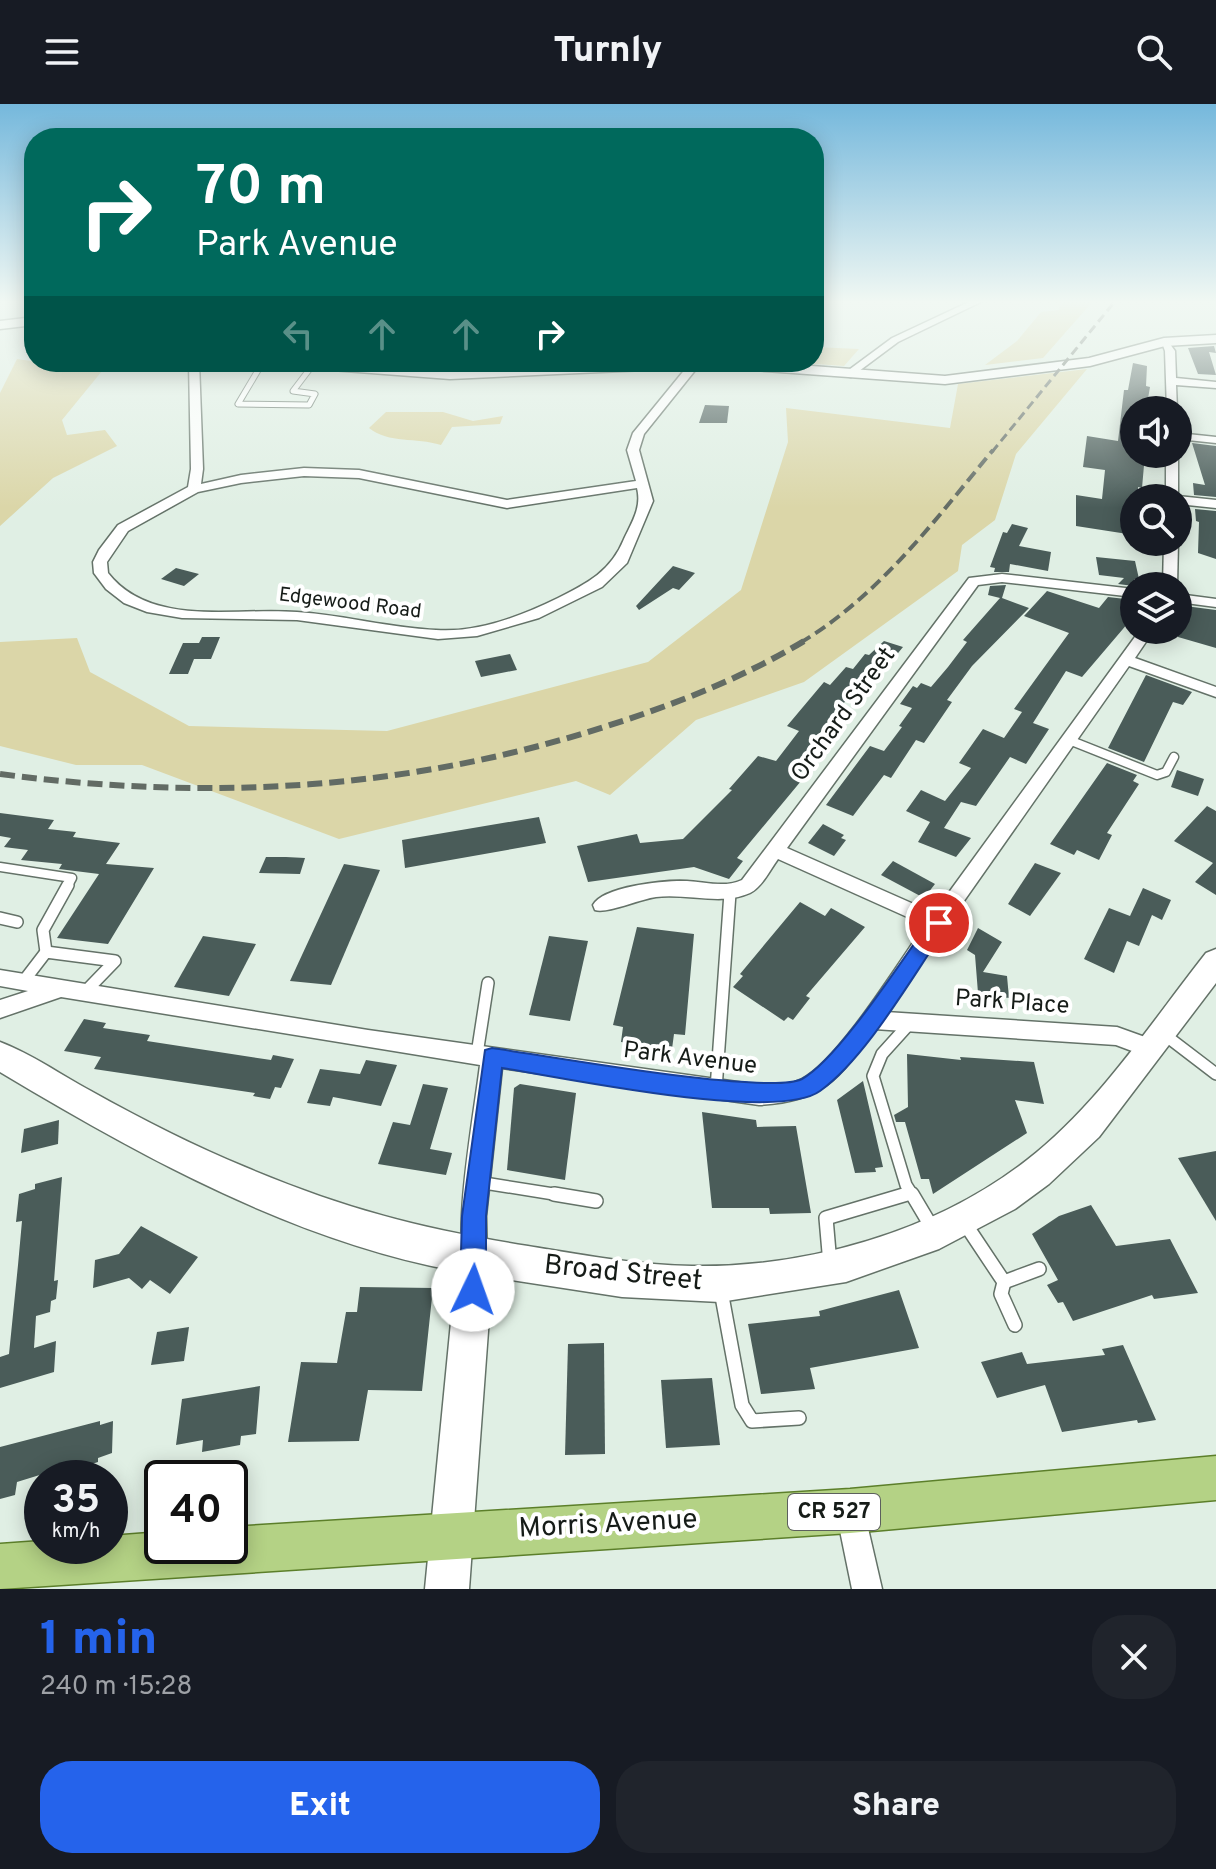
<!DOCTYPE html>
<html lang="en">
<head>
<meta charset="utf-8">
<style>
	:root { --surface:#171b24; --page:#20242c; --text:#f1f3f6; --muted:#9ea1a6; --accent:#2563eb }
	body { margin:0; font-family:Overpass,sans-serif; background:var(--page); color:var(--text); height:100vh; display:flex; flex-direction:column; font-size:30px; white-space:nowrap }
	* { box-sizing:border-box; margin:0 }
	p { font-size:26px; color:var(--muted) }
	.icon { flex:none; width:44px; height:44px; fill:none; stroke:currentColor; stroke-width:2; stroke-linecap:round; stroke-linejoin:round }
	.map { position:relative; height:1485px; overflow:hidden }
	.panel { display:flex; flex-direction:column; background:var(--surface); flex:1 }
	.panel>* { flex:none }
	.guide { position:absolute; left:24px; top:24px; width:800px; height:244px; border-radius:32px; box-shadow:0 4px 20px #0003; background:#00695c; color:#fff; overflow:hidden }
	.tools { position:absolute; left:1120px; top:292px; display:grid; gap:16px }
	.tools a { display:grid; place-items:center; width:72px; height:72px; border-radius:50%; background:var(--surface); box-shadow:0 4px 20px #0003; font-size:40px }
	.speed { position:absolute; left:24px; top:1356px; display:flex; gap:16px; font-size:40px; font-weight:700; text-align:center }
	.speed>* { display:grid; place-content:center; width:104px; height:104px; border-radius:50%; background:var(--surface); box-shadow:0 4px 20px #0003; line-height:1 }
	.speed small { font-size:20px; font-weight:400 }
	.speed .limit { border:4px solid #111; border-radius:12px; background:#fff; color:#111 }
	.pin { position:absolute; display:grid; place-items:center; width:68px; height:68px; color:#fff; margin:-34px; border:4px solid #fff; border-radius:50%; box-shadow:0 2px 8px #0007 }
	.me { position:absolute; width:88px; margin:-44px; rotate:3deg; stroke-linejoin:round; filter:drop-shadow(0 0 6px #0008) }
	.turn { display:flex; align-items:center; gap:28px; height:168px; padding:0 40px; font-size:36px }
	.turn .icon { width:104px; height:104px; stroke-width:2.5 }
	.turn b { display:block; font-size:56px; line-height:68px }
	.lanes { display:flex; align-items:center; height:76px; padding:0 40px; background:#0003; justify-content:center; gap:40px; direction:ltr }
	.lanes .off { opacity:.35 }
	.round { display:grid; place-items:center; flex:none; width:84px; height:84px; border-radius:32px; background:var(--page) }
	.head { display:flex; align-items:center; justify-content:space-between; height:136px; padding:0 40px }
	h1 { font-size:48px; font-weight:800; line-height:60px; color:var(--accent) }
	.cta { display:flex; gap:16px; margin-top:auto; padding:16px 40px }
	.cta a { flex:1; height:92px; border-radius:32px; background:var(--accent); color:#fff; font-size:32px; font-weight:800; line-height:92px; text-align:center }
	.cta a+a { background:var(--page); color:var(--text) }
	header { display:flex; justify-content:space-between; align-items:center; height:104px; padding:0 40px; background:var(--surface); font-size:36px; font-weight:800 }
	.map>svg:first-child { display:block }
	.green { fill:#dbd6a8 }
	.building { fill:#4a5c59 }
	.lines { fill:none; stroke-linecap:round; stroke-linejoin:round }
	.lane-far3-casing { stroke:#647268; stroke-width:7 }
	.lane-far2-casing { stroke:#647268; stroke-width:11 }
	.lane-far1-casing { stroke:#647268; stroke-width:14 }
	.lane-casing { stroke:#647268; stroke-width:16 }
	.street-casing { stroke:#647268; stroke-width:3 }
	.secondary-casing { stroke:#647268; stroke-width:3 }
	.primary-casing { stroke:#5c7f2a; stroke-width:3 }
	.lane-far3 { stroke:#fff; stroke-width:5 }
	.lane-far2 { stroke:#fff; stroke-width:8 }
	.lane-far1 { stroke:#fff; stroke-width:11 }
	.lane { stroke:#fff; stroke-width:13 }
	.street { fill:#fff; fill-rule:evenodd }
	.secondary { fill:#fff; fill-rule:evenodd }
	.primary { fill:#b4d285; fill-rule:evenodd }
	.rail-far2 { stroke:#626b64; stroke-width:3; stroke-dasharray:9 5; stroke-linecap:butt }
	.rail-far1 { stroke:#626b64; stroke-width:4; stroke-dasharray:12 6; stroke-linecap:butt }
	.rail { stroke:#626b64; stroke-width:6; stroke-dasharray:15 7; stroke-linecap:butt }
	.route { fill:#2563eb; stroke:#184099; stroke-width:2 }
	.labels { text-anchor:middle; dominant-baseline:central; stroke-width:8; stroke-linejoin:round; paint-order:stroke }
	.far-street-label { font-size:20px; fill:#161c18; stroke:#fff }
	.shield { fill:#fff; stroke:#5c605d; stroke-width:2 }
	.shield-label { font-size:22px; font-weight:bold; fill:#161c18 }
	.street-label { font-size:24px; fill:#161c18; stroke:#fff }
	.near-street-label { font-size:28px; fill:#161c18; stroke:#fff }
</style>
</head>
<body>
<header><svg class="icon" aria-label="menu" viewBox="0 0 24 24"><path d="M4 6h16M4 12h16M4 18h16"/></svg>Turnly<svg class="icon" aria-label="search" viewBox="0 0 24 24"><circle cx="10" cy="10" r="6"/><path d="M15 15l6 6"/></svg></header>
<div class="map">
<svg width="1216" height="1485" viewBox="0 0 1216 1485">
	<rect width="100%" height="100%" fill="#e0efe4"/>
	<g class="green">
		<path d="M1061,196H1094L1043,254L985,261L1017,237L1041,208L1059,206Z"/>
		<path d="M814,243L859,245L844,262L787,258H814Z"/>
		<path d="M17,255L102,267L62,316L67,331L105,326L117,342L53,374L0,422V289Z"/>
		<path d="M1087,265L1016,350L995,416L962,441L958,467L804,578L696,616L610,691L576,677L339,735L142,661H76L0,642V538L77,534L90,568L189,622L387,627L648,558L741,486L788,338L786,304L950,324L958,280Z"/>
		<path d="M386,308H443L473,317L503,312L500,320L452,323L441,341C416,333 389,340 369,324Z"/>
	</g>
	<g class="building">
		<path d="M1214,242L1216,249L1209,248L1216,271L1198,270L1188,244Z"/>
		<path d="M1133,259L1147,262L1146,282L1150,283L1146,306H1134V350H1145L1142,384L1138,383V394H1134V431L1076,422V391L1102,395L1105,366L1083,363L1087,332L1118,337L1124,286H1128Z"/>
		<path d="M705,301L729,302L727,319H699Z"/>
		<path d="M1192,339L1216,342V393L1194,391L1193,379L1205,381Z"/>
		<path d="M1195,405L1216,407V455L1198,449L1199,418L1196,417Z"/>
		<path d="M1012,420L1028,424L1019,442L1051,448L1048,467L1010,460L1009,468H994L995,464L990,463L1003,428L1007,429Z"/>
		<path d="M1096,453L1135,457L1139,475H1134V482L1118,480L1124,474L1099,471Z"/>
		<path d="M673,462L695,469L679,486L673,484L639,506L636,502Z"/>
		<path d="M176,464L199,470L184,482L161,475Z"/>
		<path d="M1006,481L1002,494L1029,504L972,562L947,596L952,598L924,639L916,636L891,674L884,671L853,712L826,701L870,642L884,647L902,623L899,622L912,604L900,600L913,582L917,584L921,579L931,583L948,563L967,538L963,536L1000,494L988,491L990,482Z"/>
		<path d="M1047,487L1099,504L1108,493L1134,496V512L1082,573L1066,567L1033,619L1049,625L1026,660L1010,653L976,702L961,698L944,724L971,734L956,753L918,738L930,718L906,707L921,686L945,697L971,664L959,659L983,625L1004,634L1022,608L1014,605L1069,529L1024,512Z"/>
		<path d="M1185,502L1216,506V544L1178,533V512Z"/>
		<path d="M202,533H220L211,555H194L188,570H169L183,539H199Z"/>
		<path d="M884,537L903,543L871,582L860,579L807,645L813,648L810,652L814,654L800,669L806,671L737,754L743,757L729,775L694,763L588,778L577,742L637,730L640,739L683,735L732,686L729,685L758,652L776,657L799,627L787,622L824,578L830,581L846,563L853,565L865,550L869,551Z"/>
		<path d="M510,550L517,566L481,573L475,557Z"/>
		<path d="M1146,571L1192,588L1183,601L1173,598L1144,658L1108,644Z"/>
		<path d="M1107,659L1137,671L1133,677L1139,680L1107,729L1112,731L1099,756L1077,746L1074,751L1050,740Z"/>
		<path d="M1177,666L1204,675L1198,692L1171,683Z"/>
		<path d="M1207,702L1216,707V791L1195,778L1213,759L1174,737Z"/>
		<path d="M0,709L54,716L48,725L76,728L73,733L120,739L106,760L154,764L108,840L57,834L99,770L59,765L62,760L21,756L28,746L4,743L11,734L0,732Z"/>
		<path d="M539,713L546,739L405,764L402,736Z"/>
		<path d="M823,720L844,731L841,734L846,736L834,752L808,739Z"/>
		<path d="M266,753H286L305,754L300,770L259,769Z"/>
		<path d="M893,757L935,780L924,794L881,771Z"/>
		<path d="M1035,759L1061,769L1030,812L1008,800Z"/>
		<path d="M344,760L380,766L331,881L290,877Z"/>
		<path d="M1143,784L1171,796L1162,816L1152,811L1139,842L1127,837L1114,869L1084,855L1109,804L1130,812Z"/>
		<path d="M800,798L825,812L831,804L865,823L806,892L810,894L793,916L788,913L784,917L733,883L743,872L740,870Z"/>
		<path d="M637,823L694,830L685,931L674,930L672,945L621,938L623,923L613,921Z"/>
		<path d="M978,824L1002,838L983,868L1007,872L1009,894L1003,893V898L982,895L978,889L975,851L967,846Z"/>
		<path d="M203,832L256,840L229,892L174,883Z"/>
		<path d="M549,832L588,837L570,917L529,911Z"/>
		<path d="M84,915L106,919L103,924L150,931L147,937L271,956L273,951L294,955L281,984L275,983L270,995L253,992L255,989L94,965L101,953L64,947Z"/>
		<path d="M907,950L961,956L960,953L1034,958L1044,1000L1015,996L1027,1029L933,1090L929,1075H921L905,1018H896L894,1011L908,1003Z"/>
		<path d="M366,956L397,961L381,1002L333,993L330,1002L307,999L320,965L360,970Z"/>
		<path d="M863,977L883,1063L875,1064L876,1068L855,1069L837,996Z"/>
		<path d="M423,980L448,984L430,1045L452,1049L446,1071L378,1060L393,1018L410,1021Z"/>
		<path d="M520,980L576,989L565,1076L507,1066L514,984Z"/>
		<path d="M702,1008L756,1016L757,1023L796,1022L811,1109L770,1110L769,1104H712Z"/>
		<path d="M59,1016L58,1040L21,1049L24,1025Z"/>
		<path d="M1216,1047V1117L1178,1054Z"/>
		<path d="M62,1073L54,1177L58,1176L56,1195L51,1197L50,1208L36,1212L34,1244L56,1237L54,1268L0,1284V1253L9,1250L18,1161L22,1117L16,1118L19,1090L35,1085V1080Z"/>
		<path d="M1091,1101L1116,1142L1170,1135L1198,1189L1154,1195L1152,1191L1073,1217L1063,1198L1058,1199L1047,1181L1058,1176L1032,1130L1059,1112Z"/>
		<path d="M141,1122L198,1153L170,1190L150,1176L142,1185L129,1174L93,1184L95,1156L119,1150Z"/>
		<path d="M360,1183L433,1184L422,1287L368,1286L359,1337L288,1338L301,1258L337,1259L346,1208H357Z"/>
		<path d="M899,1186L919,1244L810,1264L815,1285L761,1290L748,1220L820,1212L819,1207Z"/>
		<path d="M189,1223L184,1257L151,1261L157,1228Z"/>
		<path d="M604,1239L605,1350L565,1351L568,1240Z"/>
		<path d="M1123,1241L1156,1316L1138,1319L1137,1316L1062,1328L1045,1281L997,1294L981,1258L1022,1248L1027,1260L1105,1251L1102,1245Z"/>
		<path d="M712,1274L720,1341L666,1344L661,1276Z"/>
		<path d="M260,1282L256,1330L241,1332L240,1341L202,1348L203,1336L176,1341L182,1295Z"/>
		<path d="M100,1317V1321L113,1317L112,1349L98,1354V1358L58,1371L59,1365L17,1378L15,1391L0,1395V1343Z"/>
	</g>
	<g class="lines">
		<g class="lane-far3-casing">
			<path id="lane-far3" d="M263,258L238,300L309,301L315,290L293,287L312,262"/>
		</g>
		<g class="lane-far2-casing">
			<g id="lane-far2">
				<path d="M1069,636L1157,671L1166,668L1174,653"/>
				<path d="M0,763L72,774L67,783"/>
			</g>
		</g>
		<g class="lane-far1-casing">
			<g id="lane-far1">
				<path d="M0,814L17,818"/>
				<path d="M46,848L43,826L68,781"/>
				<path d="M23,878L46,848L115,857L85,888"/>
				<path d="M910,919L882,950L873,972L906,1081L913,1092"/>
				<path d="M1165,931L1216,970"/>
				<path d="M477,950L488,879"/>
				<path d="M716,985L730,789"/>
				<path d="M478,1078L566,1092"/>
				<path d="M900,1092L911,1089"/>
			</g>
		</g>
		<g class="lane-casing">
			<g id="lane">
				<path d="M554,1090L596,1097"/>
				<path d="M912,1090L931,1122"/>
				<path d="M964,1118L1004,1178L1001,1190L1015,1221"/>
				<path d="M830,1160L826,1114L907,1090"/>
				<path d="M1004,1178L1039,1165"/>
				<path d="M721,1187L742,1301L752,1317L799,1314"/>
			</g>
		</g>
		<g class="street-casing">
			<g id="street">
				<path d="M973,196H985L898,238L851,273L842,271L892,234Z"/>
				<path d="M1161,236H1167L1175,247L1176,274L1216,278V284L1176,281L1177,306H1167L1165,247Z"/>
				<path d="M189,258H199L203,365L201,380L241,371L304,364L359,366L507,396L636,377L627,346L633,329L691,258L701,259L644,330L639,346L653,397L627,459L602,483L539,514L477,532L438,535L297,516L182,514L147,508L124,499L106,485L94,469L93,458L99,446L118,421L188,383L191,365ZM304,372L359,374L507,404L637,384C642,403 632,418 624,435C611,467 588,479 558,494C521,512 478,529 436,526C390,524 344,511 297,508C235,503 151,524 108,469L107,458L128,427L198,388L241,379Z"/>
				<path d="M449,258H459L455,271L450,274L445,271Z"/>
				<path d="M1178,329L1216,333V339L1178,335Z"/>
				<path d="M1166,350H1178V392L1216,396V404L1178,400V394H1166Z"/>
				<path d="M1164,438H1178L1177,482H1163Z"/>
				<path d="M1002,470L1134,485V493L1002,478L978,481L787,744L934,809L1140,526H1154L1135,554L1216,583V593L1129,562L886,908L1117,923L1156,937L1159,944L1156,951L1148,953L1116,941L874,925C839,976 823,997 759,1001L502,964L486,1112L487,1154L484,1163L475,1166L466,1163C452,1128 475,1004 480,961L61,893L0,914V896L28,887L0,882V866L368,926L759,981C773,980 789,982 802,975C839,956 898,859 925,821L778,755C770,766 762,783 750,789C721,802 687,789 656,793C640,795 607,810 595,806L593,801C603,782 666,776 687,777C706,778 724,784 742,776L969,474Z"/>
				<path d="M1178,490L1216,495V503L1178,498Z"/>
				<path d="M850,1393L860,1397L864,1407L882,1485H852L836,1407L840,1397Z"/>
			</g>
		</g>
		<g class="secondary-casing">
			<g id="secondary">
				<path d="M34,213V221L0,225V217Z"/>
				<path d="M1216,231V239L1165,242L1090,262L945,280L711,263L450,275L279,262L272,258H337L450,267L637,258H758L945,272L1089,254L1164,234Z"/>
				<path d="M1216,845V879L1099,1033L1049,1080L1015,1105L939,1145L846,1178L720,1198L622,1193L492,1173L469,1485H425L456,1167C294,1137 140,1052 0,968V938C32,950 61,971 91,987C141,1015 192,1041 245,1063C344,1105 422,1125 528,1142C582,1151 637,1161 692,1162C807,1164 935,1128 1027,1056C1099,1000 1150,920 1206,849Z"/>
			</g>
		</g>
		<g class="primary-casing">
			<path id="primary" d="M1216,1352V1396L850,1429L0,1485V1440L42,1437V1442H110V1432L162,1428V1442H230V1423L850,1385Z"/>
		</g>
		<use href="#lane-far3" class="lane-far3"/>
		<use href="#lane-far2" class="lane-far2"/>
		<use href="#lane-far1" class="lane-far1"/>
		<use href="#lane" class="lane"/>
		<use href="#street" class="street"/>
		<use href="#secondary" class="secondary"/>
		<use href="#primary" class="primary"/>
		<path class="rail-far2" d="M992,348L1116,196"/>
		<path class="rail-far1" d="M800,539C880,491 935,416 993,346"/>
		<path class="rail" d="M0,670C207,697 404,687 604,623C673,601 741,575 804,537"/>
	</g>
	<linearGradient id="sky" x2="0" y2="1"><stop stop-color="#75b8dc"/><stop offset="0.49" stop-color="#f1f8f3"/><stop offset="1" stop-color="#f1f8f3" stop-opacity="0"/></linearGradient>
	<rect width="1216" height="404" fill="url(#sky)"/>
	<path class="route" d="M939,811L946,813L949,819L946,824C912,873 867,953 820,987C776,1019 562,973 502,964L486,1112V1186L482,1195L473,1198L464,1195L460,1186L462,1112L485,946L492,944C543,951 768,992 802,975C839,955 905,851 933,813Z"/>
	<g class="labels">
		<g class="far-street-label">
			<text transform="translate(350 500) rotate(7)">Edgewood Road</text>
		</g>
		<rect class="shield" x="788" y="1390" width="92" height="36" rx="6"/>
		<g class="shield-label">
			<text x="834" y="1408">CR 527</text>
		</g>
		<g class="street-label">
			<text transform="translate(844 611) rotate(-54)">Orchard Street</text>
			<text transform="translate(1012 899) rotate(4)">Park Place</text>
			<text transform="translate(690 955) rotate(7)">Park Avenue</text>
		</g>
		<g class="near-street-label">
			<text transform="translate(623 1170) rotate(6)">Broad Street</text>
			<text transform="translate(608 1421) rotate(-3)">Morris Avenue</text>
		</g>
	</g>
</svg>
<div class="tools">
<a><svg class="icon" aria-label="sound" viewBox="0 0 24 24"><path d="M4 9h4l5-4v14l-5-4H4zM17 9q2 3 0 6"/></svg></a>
<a><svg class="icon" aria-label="search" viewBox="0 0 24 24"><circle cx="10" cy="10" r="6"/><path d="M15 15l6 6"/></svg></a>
<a><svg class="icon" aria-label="layers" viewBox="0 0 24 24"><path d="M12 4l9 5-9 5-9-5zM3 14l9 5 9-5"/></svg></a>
</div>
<div class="speed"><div>35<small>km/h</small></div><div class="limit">40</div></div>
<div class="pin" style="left:939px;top:819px;background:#d93025"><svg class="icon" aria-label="arrive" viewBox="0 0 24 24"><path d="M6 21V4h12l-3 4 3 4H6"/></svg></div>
<svg class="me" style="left:473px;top:1186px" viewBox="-20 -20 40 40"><circle r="19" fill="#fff"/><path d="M0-13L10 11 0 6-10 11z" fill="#2563eb"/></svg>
<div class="guide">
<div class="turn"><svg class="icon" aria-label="right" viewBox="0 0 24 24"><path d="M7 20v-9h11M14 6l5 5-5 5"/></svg><div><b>70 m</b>Park Avenue</div></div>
<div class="lanes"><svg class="icon off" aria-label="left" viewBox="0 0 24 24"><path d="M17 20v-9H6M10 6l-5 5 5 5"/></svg><svg class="icon off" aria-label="ahead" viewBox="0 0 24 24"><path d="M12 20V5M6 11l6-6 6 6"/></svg><svg class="icon off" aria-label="ahead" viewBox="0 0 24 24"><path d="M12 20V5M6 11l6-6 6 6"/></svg><svg class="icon" aria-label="right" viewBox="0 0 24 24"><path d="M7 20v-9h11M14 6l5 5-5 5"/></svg></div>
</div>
</div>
<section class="panel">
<div class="head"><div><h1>1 min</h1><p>240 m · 15:28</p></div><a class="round"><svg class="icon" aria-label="close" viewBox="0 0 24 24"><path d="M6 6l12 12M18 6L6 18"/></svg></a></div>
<div class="cta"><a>Exit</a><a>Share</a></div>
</section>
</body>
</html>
